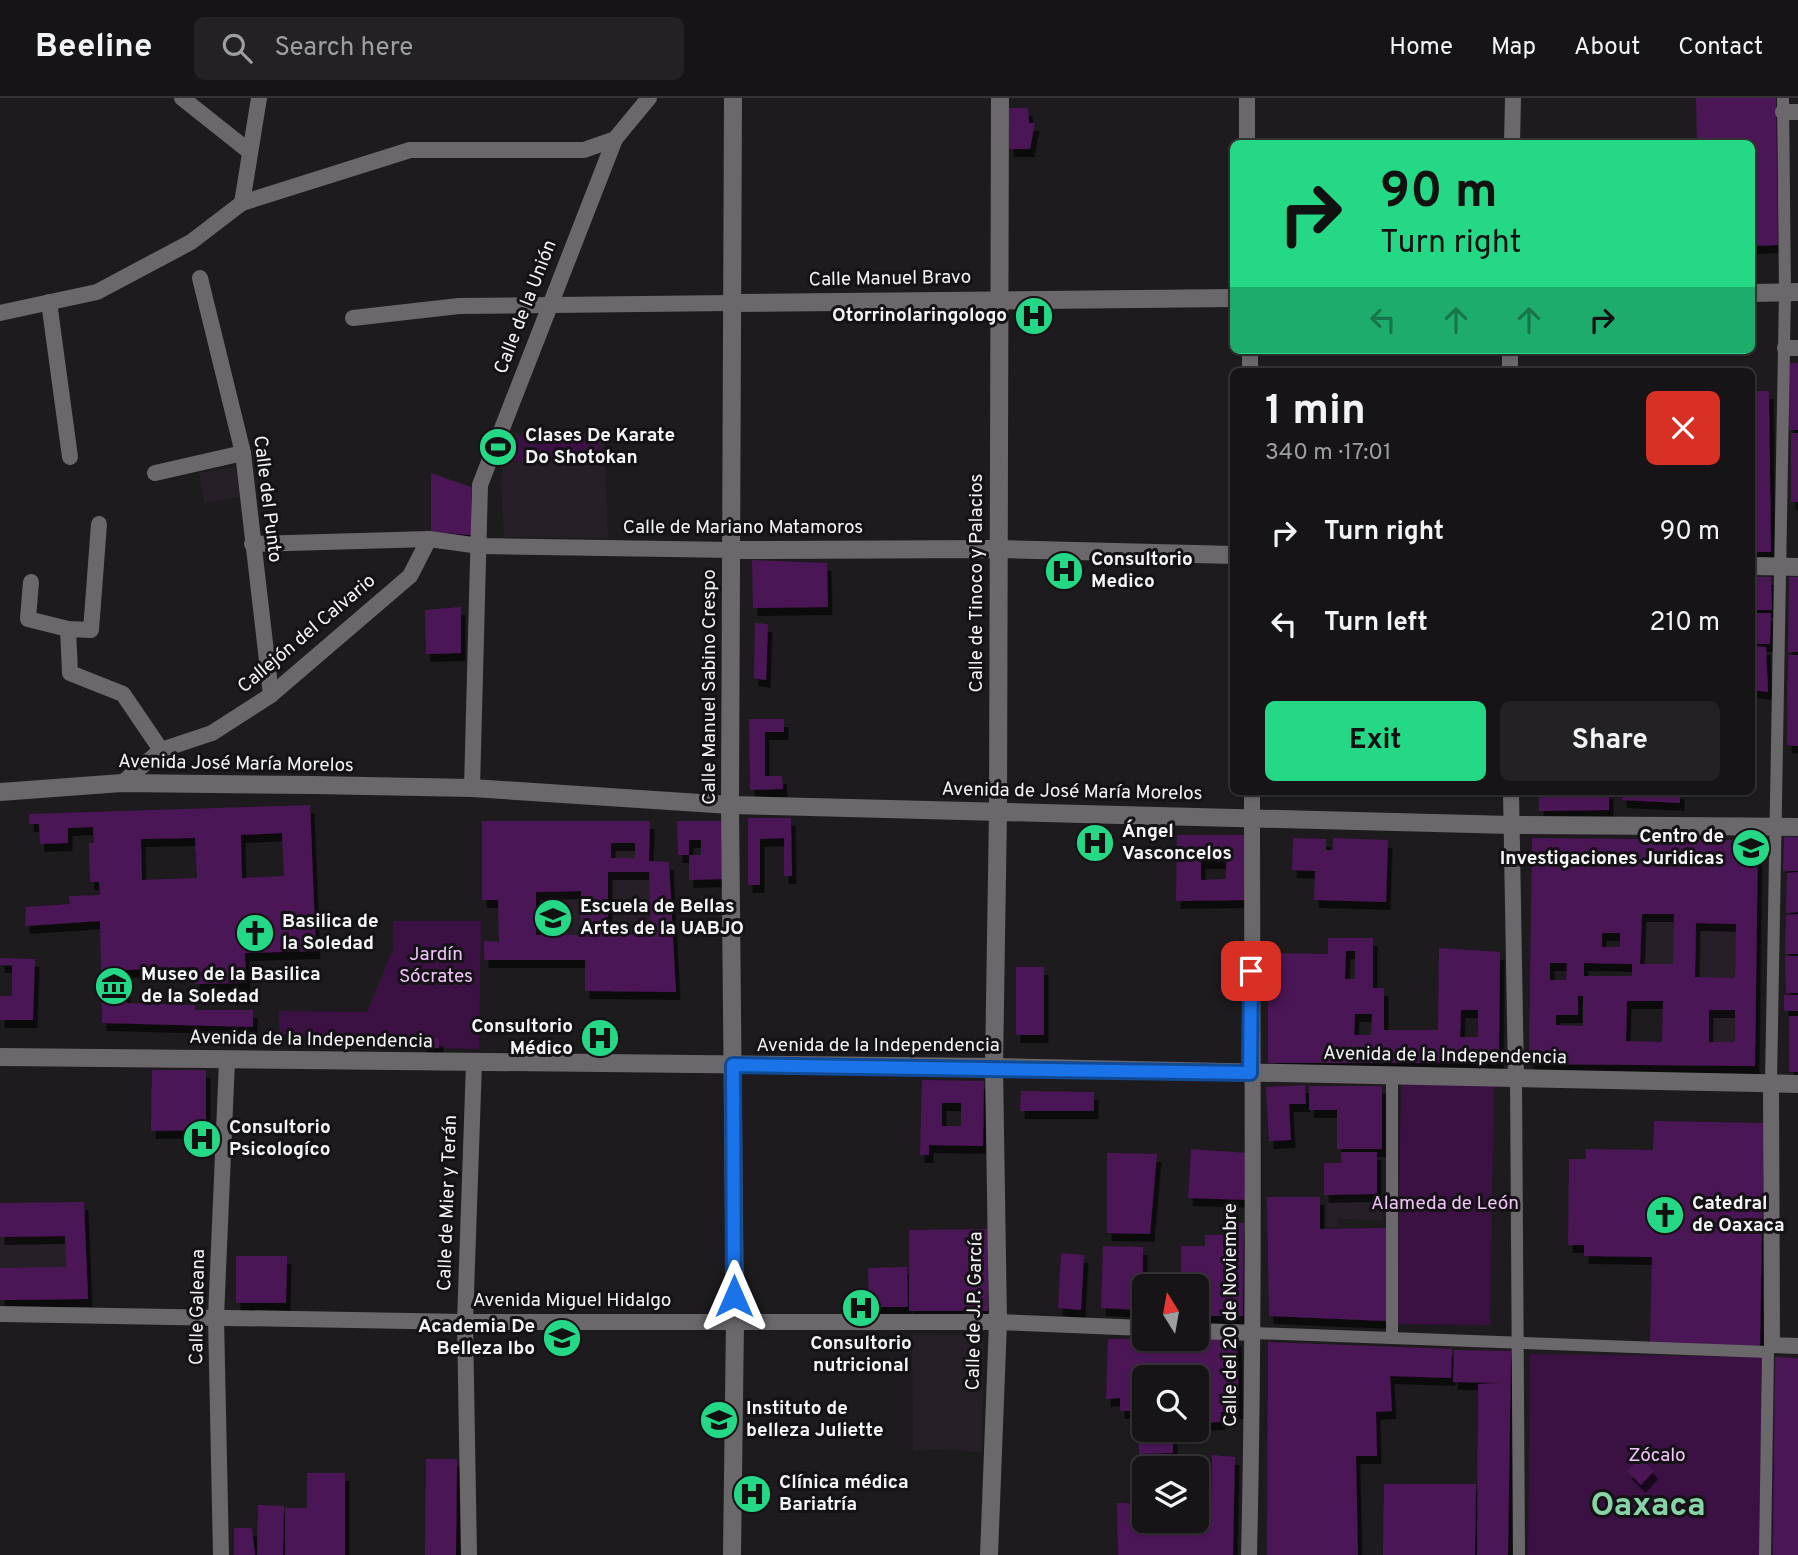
<!DOCTYPE html>
<html lang="en">
<head>
<meta charset="utf-8">
<style>
	:root { --surface:#161416; --page:#232123; --text:#f1f3f6; --muted:#9e9ea1; --line:#353335; --accent:#25d886 }
	body { margin:0; font-family:Overpass,sans-serif; background:var(--page); color:var(--text); height:100vh; display:flex; flex-direction:column; font-size:26px; white-space:nowrap }
	* { box-sizing:border-box; margin:0 }
	p { font-size:23px; color:var(--muted) }
	.icon { flex:none; width:38px; height:38px; fill:none; stroke:currentColor; stroke-width:2; stroke-linecap:round; stroke-linejoin:round }
	.map { position:relative; flex:1; overflow:hidden }
	.drawer { position:absolute; left:1230px; top:270px; width:525px; height:427px; display:flex; flex-direction:column; background:var(--surface); border-radius:10px; box-shadow:0 2px 5px #0004,0 0 0 2px var(--line) }
	.drawer>* { flex:none }
	.banner { position:absolute; left:1230px; top:42px; width:525px; height:214px; border-radius:10px; box-shadow:0 2px 5px #0004,0 0 0 2px var(--line); background:#25d886; color:#111; overflow:hidden }
	.needle { width:46px; rotate:349deg }
	.tools { position:absolute; left:1132px; top:1176px; display:grid; gap:14px }
	.tools a { display:grid; place-items:center; width:77px; height:77px; border-radius:10px; background:var(--surface); box-shadow:0 2px 5px #0004,0 0 0 2px var(--line); font-size:35px }
	.pin { position:absolute; display:grid; place-items:center; width:60px; height:60px; color:#fff; margin:-30px; border-radius:14px; box-shadow:0 4px 10px #0006 }
	.me { position:absolute; width:77px; margin:-38px; rotate:0deg; stroke-linejoin:round; filter:drop-shadow(0 0 5px #0008) }
	.turn { display:flex; align-items:center; gap:24px; height:147px; padding:0 35px; font-size:32px }
	.turn .icon { width:91px; height:91px; stroke-width:2.5 }
	.turn b { display:block; font-size:49px; line-height:60px }
	.lanes { display:flex; align-items:center; height:66px; padding:0 35px; background:#0003; justify-content:center; gap:35px; direction:ltr }
	.lanes .off { opacity:.35 }
	.round { display:grid; place-items:center; flex:none; width:74px; height:74px; border-radius:10px; background:var(--page) }
	.headline { display:flex; align-items:center; justify-content:space-between; height:119px; padding:0 35px }
	h1 { font-size:42px; font-weight:700; line-height:52px }
	.primary-button { display:flex; gap:14px; margin-top:auto; padding:14px 35px }
	.primary-button a { flex:1; height:80px; border-radius:10px; background:var(--accent); color:#111; font-size:28px; font-weight:700; line-height:80px; text-align:center }
	.primary-button a+a { background:var(--page); color:var(--text) }
	ul { padding:0; list-style:none }
	li { display:flex; align-items:center; gap:21px; height:91px; padding:0 35px }
	li div { flex:1 }
	li b { display:block; font-size:26px }
	li em { font-style:normal }
	header { display:flex; align-items:center; gap:42px; box-sizing:border-box; height:98px; padding:0 35px; background:var(--surface); border-bottom:2px solid var(--line) }
	header strong { font-size:33px }
	nav { display:flex; gap:38px; margin-inline-start:auto; font-size:24px }
	.search { width:490px; height:63px; background:var(--page); display:flex; align-items:center; gap:18px; box-sizing:border-box; padding:0 24px; border-radius:10px; color:var(--muted); font-size:26px }
	.map>svg:first-child { display:block }
	.built { fill:#261f27 }
	.green { fill:#3b1144 }
	.building { fill:#4c1557; fill-rule:evenodd; filter:url(#shadow) }
	.lines { fill:none; stroke-linecap:round; stroke-linejoin:round }
	.pedestrian { stroke:#6b686c; stroke-width:12 }
	.minor { stroke:#6b686c; stroke-width:16 }
	.tertiary { stroke:#6b686c; stroke-width:18 }
	.secondary { stroke:#6b686c; stroke-width:18 }
	.route-casing { stroke:#114b97; stroke-width:18 }
	.route { stroke:#1a73e8; stroke-width:12 }
	.labels { text-anchor:middle; dominant-baseline:central; stroke-width:6; stroke-linejoin:round; paint-order:stroke }
	.street-label { font-size:19px; fill:#f5f4f6; stroke:#141215 }
	.poi-label { font-size:19px; font-weight:bold; fill:#f5f4f6; stroke:#141215; text-anchor:start }
	.park-label { font-size:19px; fill:#f2c3fb; stroke:#141215 }
	.town-label { font-size:33px; font-weight:bold; fill:#89d4a6; stroke:#141215 }
</style>
</head>
<body>
<header>
<strong>Beeline</strong>
<div class="search"><svg class="icon" aria-label="search" viewBox="0 0 24 24"><circle cx="10" cy="10" r="6"/><path d="M15 15l6 6"/></svg>Search here</div>
<nav><a>Home</a><a>Map</a><a>About</a><a>Contact</a></nav>
</header>
<div class="map">
<svg width="1798" height="1457" viewBox="0 0 1798 1457">
	<defs>
		<filter id="shadow"><feDropShadow dx="4.5" dy="8" stdDeviation="0" flood-color="#0009"/></filter>
	</defs>
	<rect width="100%" height="100%" fill="#1d1b1e"/>
	<g class="built">
		<path d="M508,334L604,335L608,440L504,439L501,384Z"/>
		<path d="M235,369L240,399L204,405L199,375Z"/>
		<path d="M588,723H650L649,763L669,764L676,894L585,893V862H484V843H499L498,802L587,764Z"/>
		<path d="M1643,741L1758,742L1755,968H1683L1684,887L1632,866L1642,829Z"/>
		<path d="M1327,1100H1383L1382,1122L1338,1121L1337,1129H1326Z"/>
		<path d="M84,1104L88,1201L0,1202V1105Z"/>
		<path d="M912,1236L984,1237L982,1355L955,1351L913,1353Z"/>
	</g>
	<g class="green">
		<path d="M510,338L599,340V364L509,363Z"/>
		<path d="M393,823H481L479,951L439,950L438,940H422V950L337,948L321,938L279,937V913L367,914L393,851Z"/>
		<path d="M1401,984L1494,985L1490,1227L1397,1226Z"/>
		<path d="M1530,1256L1762,1259L1759,1457H1528Z"/>
	</g>
	<g class="building">
		<path d="M1696,0H1776L1778,147L1752,148V46H1697Z"/>
		<path d="M1009,10H1028L1029,25H1035L1030,51H1009Z"/>
		<path d="M1788,265H1798V332H1789Z"/>
		<path d="M1752,293H1769L1771,454H1752Z"/>
		<rect x="1791" y="335" width="7" height="69"/>
		<path d="M431,375L471,389V437L431,434Z"/>
		<path d="M752,462L827,465L828,509L753,510Z"/>
		<path d="M1752,479H1771L1772,512H1752Z"/>
		<path d="M1789,479H1798V554H1788Z"/>
		<path d="M461,509V555L426,556L425,512Z"/>
		<path d="M1752,515H1771L1770,546H1752Z"/>
		<path d="M755,525L768,526L766,582L754,580Z"/>
		<path d="M1752,548L1766,549L1768,594L1752,592Z"/>
		<path d="M1788,557H1798V648L1787,647Z"/>
		<path d="M749,621H784V634H765V678H782L783,691L750,692Z"/>
		<path d="M1539,693H1609V712L1539,713Z"/>
		<path d="M1622,693H1680V705L1622,702Z"/>
		<path d="M310,707L316,853L245,855L246,885L195,886V869L126,872L127,905L195,907V912H253V929L102,925L100,823L25,828L26,809L70,806L69,798L100,797L99,784H90L89,745H94L93,729L68,730V745L40,746L39,726H29V716ZM282,735L284,778L242,780L241,737ZM195,740L197,780L142,782L141,741Z"/>
		<path d="M748,720H791L792,778H784V740L760,741V787H748Z"/>
		<path d="M482,723H650L649,763L669,764L676,894L585,893V862H484V843L499,844L498,802H482ZM611,745H635V760H611ZM608,774H649L651,837H608ZM581,793V837H536V794Z"/>
		<path d="M677,723H722L723,781L689,782V757H701V742H689V757H678Z"/>
		<path d="M1177,737H1249L1250,802L1176,803ZM1201,763H1226V781L1201,782Z"/>
		<path d="M1784,739H1798V773H1783Z"/>
		<path d="M1293,740L1326,741V752H1333V740L1388,742L1386,804L1314,802L1315,773L1292,772Z"/>
		<path d="M1532,740L1758,742L1755,968L1529,966ZM1642,816H1674L1673,866H1640ZM1696,825L1736,826L1735,880L1695,879ZM1602,835H1620V849H1602ZM1550,865H1567L1566,882H1550ZM1584,865L1632,866V878H1584ZM1578,898H1583V928L1556,927V917H1578ZM1627,903H1663L1662,944L1626,943ZM1709,912H1735V944H1709Z"/>
		<path d="M1798,774V814L1786,815L1787,775Z"/>
		<path d="M1798,816V856H1785L1786,817Z"/>
		<path d="M1328,840H1373V890H1384V932H1438L1439,850L1500,854L1499,965H1268V855L1328,856ZM1346,853H1355V881H1345ZM1461,912H1478V939H1460ZM1355,916H1372L1371,937H1354Z"/>
		<path d="M1785,858H1798V895H1786Z"/>
		<path d="M0,860L35,861L33,922H0V898H12V867H0Z"/>
		<rect x="1016" y="869" width="28" height="68"/>
		<rect x="1784" y="897" width="14" height="16"/>
		<rect x="1789" y="918" width="9" height="56"/>
		<rect x="422" y="940" width="17" height="10"/>
		<path d="M152,972H206V1032L151,1033Z"/>
		<path d="M922,982L984,983L983,1048L929,1047V1057H920ZM942,1005H961V1028H942Z"/>
		<path d="M1305,987L1306,1006H1289L1291,1042L1269,1043L1266,989Z"/>
		<path d="M1309,988H1382V1051H1337V1012H1309Z"/>
		<path d="M1021,993L1094,994V1013H1020Z"/>
		<path d="M1654,1023L1764,1025L1760,1248L1650,1246L1652,1159L1584,1158V1147H1568L1569,1061H1586V1051L1653,1052Z"/>
		<path d="M1191,1051L1248,1055L1249,1102L1188,1100Z"/>
		<path d="M1341,1054H1377V1096L1324,1097V1065H1341Z"/>
		<path d="M1107,1055L1157,1056L1150,1136L1107,1135Z"/>
		<path d="M1267,1099H1320V1131L1386,1130V1223L1269,1218Z"/>
		<path d="M84,1104L88,1201L0,1202V1170L66,1169L65,1138L0,1139V1105Z"/>
		<path d="M1228,1125H1244L1243,1218H1197V1188H1181V1148H1205V1137H1228Z"/>
		<path d="M988,1131V1213H909V1132Z"/>
		<path d="M1103,1148L1143,1149L1142,1212L1101,1210Z"/>
		<path d="M1061,1155L1084,1157L1081,1212L1058,1210Z"/>
		<path d="M236,1158H287L286,1205H236Z"/>
		<path d="M907,1169L908,1209H869L868,1170Z"/>
		<path d="M1237,1240L1239,1313L1221,1314V1324L1197,1325V1279H1144V1313H1120V1300L1106,1301L1108,1241Z"/>
		<path d="M1268,1244L1452,1251L1451,1280L1390,1278L1392,1313L1376,1314L1377,1358H1356L1358,1457H1267Z"/>
		<path d="M1454,1252L1511,1253L1508,1457H1477L1478,1286L1503,1285L1453,1284Z"/>
		<path d="M1775,1259L1798,1260V1457H1773Z"/>
		<path d="M1144,1318V1332H1173V1355L1139,1356L1138,1319Z"/>
		<path d="M1212,1357L1235,1359L1233,1457H1118L1117,1405L1144,1406V1423H1197V1406H1211Z"/>
		<path d="M1641,1360L1654,1373L1641,1387L1627,1373Z"/>
		<path d="M426,1361H457L456,1457H425Z"/>
		<path d="M307,1375H345V1457H285V1410H307Z"/>
		<path d="M1384,1386H1476L1475,1457H1383Z"/>
		<path d="M258,1407L284,1408L283,1457H257Z"/>
		<path d="M234,1430H252L255,1457H234Z"/>
	</g>
	<g class="lines">
		<g class="pedestrian">
			<path d="M1392,979V1240"/>
			<path d="M1516,980L1519,1457"/>
			<path d="M1771,985L1785,194L1783,0"/>
			<path d="M1254,1235L1768,1254L1772,1247"/>
			<path d="M1765,1457L1768,1254"/>
		</g>
		<g class="minor">
			<path d="M182,0L250,54"/>
			<path d="M1247,0V46"/>
			<path d="M1783,14H1798"/>
			<path d="M1512,46L1513,0"/>
			<path d="M242,105L259,0"/>
			<path d="M200,180L243,355L271,597"/>
			<path d="M49,204L70,359"/>
			<path d="M0,215L97,194L191,144L242,105L410,52H584L615,41"/>
			<path d="M353,220L459,208L731,205"/>
			<path d="M1785,250H1798"/>
			<path d="M1250,252V273"/>
			<path d="M1510,273V252"/>
			<path d="M155,375L243,355"/>
			<path d="M252,446L429,441L480,448L732,452"/>
			<path d="M31,484L28,521L68,531L91,532L99,426"/>
			<path d="M68,531L70,575L123,596L161,652"/>
			<path d="M122,685L161,652L212,635L271,597L410,478L429,441"/>
			<path d="M472,690L480,387L615,41L649,0"/>
			<path d="M1511,693L1516,980"/>
			<path d="M1771,985L1772,1247L1798,1248"/>
			<path d="M0,1216L465,1224H998L1144,1230"/>
			<path d="M1197,1233L1254,1235"/>
			<path d="M221,1457L216,1219L227,963"/>
			<path d="M469,1457L465,1224L474,965"/>
			<path d="M1249,1457C1255,1202 1252,948 1252,693"/>
		</g>
		<g class="tertiary">
			<path d="M1752,195L1798,194"/>
			<path d="M731,205L1234,200"/>
			<path d="M732,452L998,451L1234,457"/>
			<path d="M1752,468L1798,469"/>
			<path d="M0,694L122,685L313,687L472,690L730,707L1511,727L1798,729"/>
			<path d="M732,1457L735,1223L730,707L733,0"/>
			<path d="M989,1457L998,1224L994,969L998,713L1000,0"/>
		</g>
		<path class="secondary" d="M0,959L994,969L1798,986"/>
	</g>
	<g class="lines">
		<g class="route-casing">
			<path id="route" d="M734,1198L733,967L1250,975L1251,873"/>
		</g>
		<use href="#route" class="route"/>
	</g>
	<defs>
		<g id="hospital-disc" transform="scale(2.0125)"><circle r="9.5" fill="#25d886" stroke="#141215"/><path d="M-5-5h3v3.5h4V-5h3V5h-3V1.5h-4V5h-3Z" fill="#111"/></g>
		<g id="stadium-disc" transform="scale(2.0125)"><circle r="9.5" fill="#25d886" stroke="#141215"/><path d="M0-5a6.5 5 0 1 0 0 10a6.5 5 0 1 0 0-10ZM-3.5-1.8h7v3.6h-7Z" fill="#111"/></g>
		<g id="university-disc" transform="scale(2.0125)"><circle r="9.5" fill="#25d886" stroke="#141215"/><path d="M0-5L7-2L0 1L-7-2ZM-4 1L0 2.5L4 1V4Q0 6-4 4Z" fill="#111"/></g>
		<g id="church-disc" transform="scale(2.0125)"><circle r="9.5" fill="#25d886" stroke="#141215"/><path d="M-1.2-6h2.4v3.5h3.3v2.4h-3.3V6h-2.4V-.1h-3.3v-2.4h3.3Z" fill="#111"/></g>
		<g id="museum-disc" transform="scale(2.0125)"><circle r="9.5" fill="#25d886" stroke="#141215"/><path d="M0-6L6-3V-2H-6V-3ZM-5-1h2V3h-2ZM-1-1h2V3h-2ZM3-1h2V3H3ZM-6 4H6V6H-6Z" fill="#111"/></g>
	</defs>
	<g fill-rule="evenodd">
		<use href="#hospital-disc" x="1034" y="218"/>
		<use href="#stadium-disc" x="498" y="349"/>
		<use href="#hospital-disc" x="1064" y="473"/>
		<use href="#hospital-disc" x="1095" y="745"/>
		<use href="#university-disc" x="1751" y="750"/>
		<use href="#university-disc" x="553" y="820"/>
		<use href="#church-disc" x="255" y="835"/>
		<use href="#museum-disc" x="114" y="888"/>
		<use href="#hospital-disc" x="600" y="940"/>
		<use href="#hospital-disc" x="202" y="1041"/>
		<use href="#church-disc" x="1665" y="1117"/>
		<use href="#hospital-disc" x="861" y="1210"/>
		<use href="#university-disc" x="562" y="1240"/>
		<use href="#university-disc" x="719" y="1322"/>
		<use href="#hospital-disc" x="752" y="1396"/>
	</g>
	<g class="labels">
		<g class="street-label">
			<text transform="translate(890 181) rotate(-1)">Calle Manuel Bravo</text>
			<text transform="translate(526 209) rotate(-69)">Calle de la Unión</text>
			<text transform="translate(267 401) rotate(83)">Calle del Punto</text>
			<text x="743" y="430">Calle de Mariano Matamoros</text>
			<text transform="translate(977 485) rotate(-90)">Calle de Tinoco y Palacios</text>
			<text transform="translate(307 536) rotate(-40)">Callejón del Calvario</text>
			<text transform="translate(710 589) rotate(-90)">Calle Manuel Sabino Crespo</text>
			<text transform="translate(236 666) rotate(1)">Avenida José María Morelos</text>
			<text transform="translate(1072 694) rotate(1)">Avenida de José María Morelos</text>
			<text transform="translate(311 942) rotate(1)">Avenida de la Independencia</text>
			<text x="878" y="948">Avenida de la Independencia</text>
			<text transform="translate(1445 958) rotate(1)">Avenida de la Independencia</text>
			<text transform="translate(448 1105) rotate(-88)">Calle de Mier y Terán</text>
			<text x="572" y="1203">Avenida Miguel Hidalgo</text>
			<text transform="translate(198 1209) rotate(-89)">Calle Galeana</text>
			<text transform="translate(975 1213) rotate(-89)">Calle de J.P. García</text>
			<text transform="translate(1231 1217) rotate(-90)">Calle del 20 de Noviembre</text>
		</g>
		<g class="poi-label">
			<text x="1007" y="218" text-anchor="end">Otorrinolaringologo</text>
			<text x="525" y="338">Clases De Karate<tspan x="525" dy="22">Do Shotokan</tspan></text>
			<text x="1091" y="462">Consultorio<tspan x="1091" dy="22">Medico</tspan></text>
			<text x="1122" y="734">Ángel<tspan x="1122" dy="22">Vasconcelos</tspan></text>
			<text x="1724" y="739" text-anchor="end">Centro de<tspan x="1724" dy="22">Investigaciones Juridicas</tspan></text>
			<text x="580" y="809">Escuela de Bellas<tspan x="580" dy="22">Artes de la UABJO</tspan></text>
			<text x="282" y="824">Basilica de<tspan x="282" dy="22">la Soledad</tspan></text>
			<text x="141" y="877">Museo de la Basilica<tspan x="141" dy="22">de la Soledad</tspan></text>
			<text x="573" y="929" text-anchor="end">Consultorio<tspan x="573" dy="22">Médico</tspan></text>
			<text x="229" y="1030">Consultorio<tspan x="229" dy="22">Psicologíco</tspan></text>
			<text x="1692" y="1106">Catedral<tspan x="1692" dy="22">de Oaxaca</tspan></text>
			<text x="535" y="1229" text-anchor="end">Academia De<tspan x="535" dy="22">Belleza Ibo</tspan></text>
			<text x="861" y="1246" text-anchor="middle">Consultorio<tspan x="861" dy="22">nutricional</tspan></text>
			<text x="746" y="1311">Instituto de<tspan x="746" dy="22">belleza Juliette</tspan></text>
			<text x="779" y="1385">Clínica médica<tspan x="779" dy="22">Bariatría</tspan></text>
		</g>
		<g class="park-label">
			<text x="436" y="857">Jardín<tspan x="436" dy="22">Sócrates</tspan></text>
			<text x="1445" y="1106">Alameda de León</text>
			<text x="1657" y="1358">Zócalo</text>
		</g>
		<g class="town-label">
			<text x="1648" y="1409">Oaxaca</text>
		</g>
	</g>
</svg>
<div class="tools">
<a><svg class="needle" viewBox="-14 -14 28 28"><path d="M0-13l5 13h-10z" fill="#e53935"/><path d="M0 13l5-13h-10z" fill="#9e9ea1"/></svg></a>
<a><svg class="icon" aria-label="search" viewBox="0 0 24 24"><circle cx="10" cy="10" r="6"/><path d="M15 15l6 6"/></svg></a>
<a><svg class="icon" aria-label="layers" viewBox="0 0 24 24"><path d="M12 4l9 5-9 5-9-5zM3 14l9 5 9-5"/></svg></a>
</div>
<div class="pin" style="left:1251px;top:873px;background:#d93025"><svg class="icon" aria-label="arrive" viewBox="0 0 24 24"><path d="M6 21V4h12l-3 4 3 4H6"/></svg></div>
<svg class="me" style="left:734px;top:1198px" viewBox="-20 -20 40 40"><path d="M0-17L14 15 0 8-14 15z" fill="#1a73e8" stroke="#fff" stroke-width="4"/></svg>
<div class="banner">
<div class="turn"><svg class="icon" aria-label="right" viewBox="0 0 24 24"><path d="M7 20v-9h11M14 6l5 5-5 5"/></svg><div><b>90 m</b>Turn right</div></div>
<div class="lanes"><svg class="icon off" aria-label="left" viewBox="0 0 24 24"><path d="M17 20v-9H6M10 6l-5 5 5 5"/></svg><svg class="icon off" aria-label="ahead" viewBox="0 0 24 24"><path d="M12 20V5M6 11l6-6 6 6"/></svg><svg class="icon off" aria-label="ahead" viewBox="0 0 24 24"><path d="M12 20V5M6 11l6-6 6 6"/></svg><svg class="icon" aria-label="right" viewBox="0 0 24 24"><path d="M7 20v-9h11M14 6l5 5-5 5"/></svg></div>
</div>
<section class="drawer">
<div class="headline"><div><h1>1 min</h1><p>340 m · 17:01</p></div><a class="round" style="background:#d93025;color:#fff"><svg class="icon" aria-label="close" viewBox="0 0 24 24"><path d="M6 6l12 12M18 6L6 18"/></svg></a></div>
<ul>
<li><svg class="icon" aria-label="right" viewBox="0 0 24 24"><path d="M7 20v-9h11M14 6l5 5-5 5"/></svg><div><b>Turn right</b></div><em>90 m</em></li>
<li><svg class="icon" aria-label="left" viewBox="0 0 24 24"><path d="M17 20v-9H6M10 6l-5 5 5 5"/></svg><div><b>Turn left</b></div><em>210 m</em></li>
</ul>
<div class="primary-button"><a>Exit</a><a>Share</a></div>
</section>
</div>
</body>
</html>
